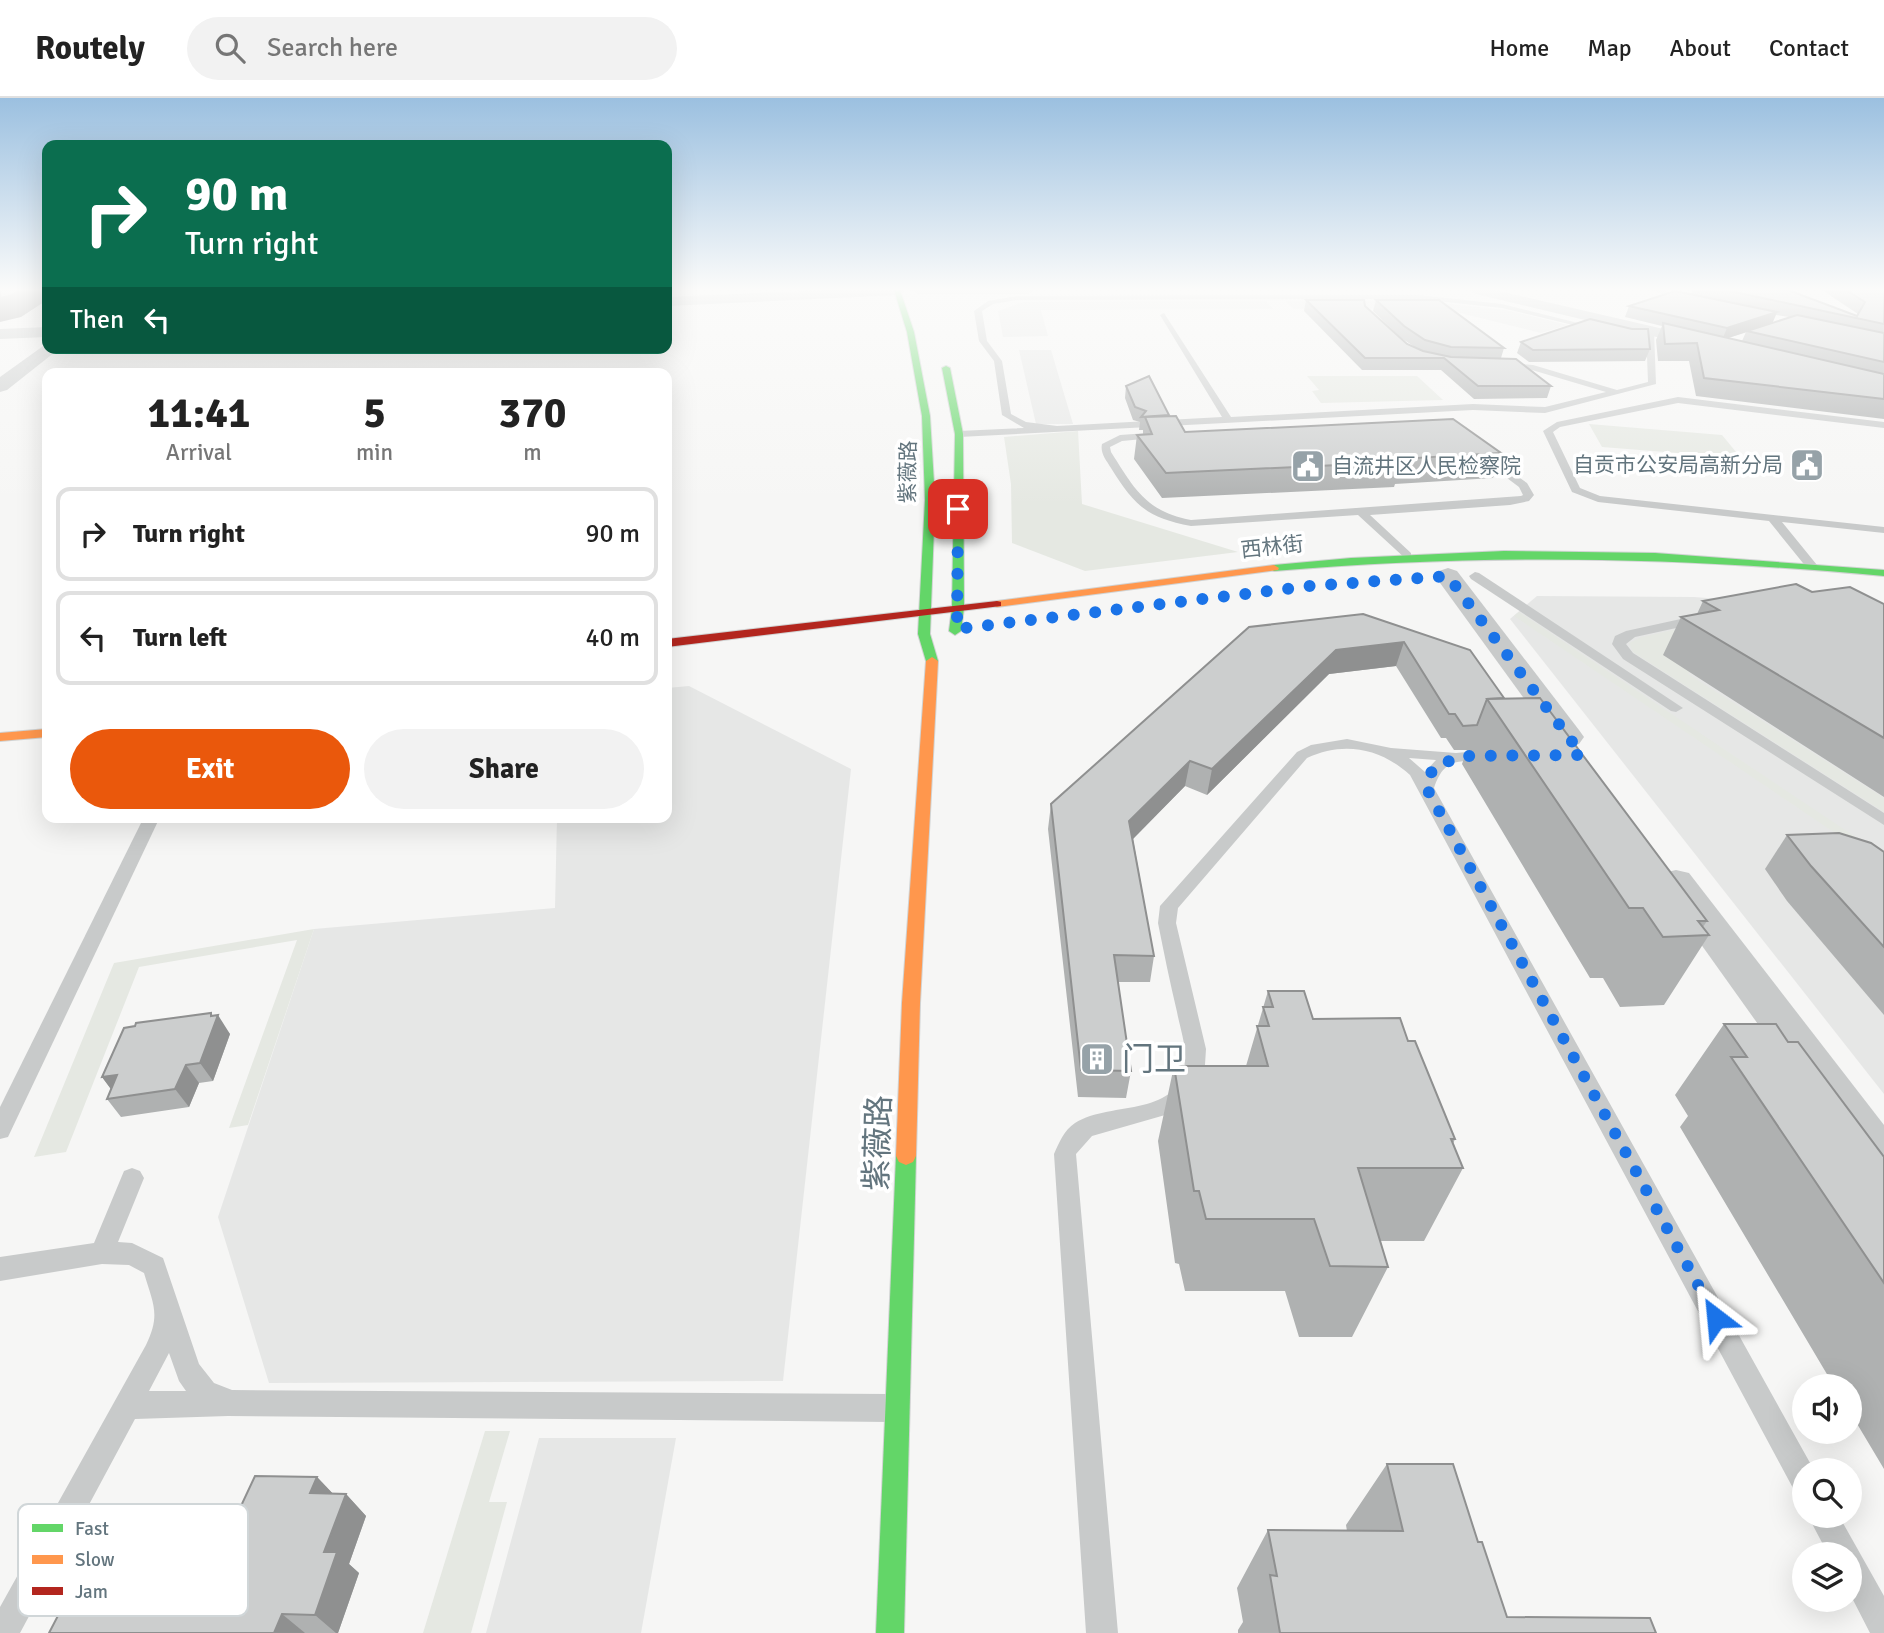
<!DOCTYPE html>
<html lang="en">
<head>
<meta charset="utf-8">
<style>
	:root { --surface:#fff; --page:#f2f2f2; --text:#222; --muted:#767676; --line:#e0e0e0; --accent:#ea580c }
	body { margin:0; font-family:Signika,"Noto Sans SC",sans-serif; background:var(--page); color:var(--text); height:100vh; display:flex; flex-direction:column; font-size:26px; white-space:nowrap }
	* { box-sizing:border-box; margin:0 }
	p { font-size:23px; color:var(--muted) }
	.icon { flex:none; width:38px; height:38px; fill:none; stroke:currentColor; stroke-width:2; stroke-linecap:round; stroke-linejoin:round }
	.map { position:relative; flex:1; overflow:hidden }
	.sheet { position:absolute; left:42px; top:270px; width:630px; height:455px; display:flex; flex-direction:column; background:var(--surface); border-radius:14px; box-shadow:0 7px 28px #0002 }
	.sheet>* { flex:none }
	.top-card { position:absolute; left:42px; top:42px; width:630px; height:214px; border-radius:14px; box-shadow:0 7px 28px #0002; background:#0b6e4f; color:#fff; overflow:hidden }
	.fabs { position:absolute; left:1792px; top:1276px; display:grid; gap:14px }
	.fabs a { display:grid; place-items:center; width:70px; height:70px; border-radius:50%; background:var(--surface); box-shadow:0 7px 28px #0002; font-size:35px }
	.pin { position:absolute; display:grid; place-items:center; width:60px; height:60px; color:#fff; margin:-30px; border-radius:14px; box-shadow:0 4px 10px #0006 }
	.me { position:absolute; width:77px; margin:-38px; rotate:331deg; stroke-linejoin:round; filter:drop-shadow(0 0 5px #0008) }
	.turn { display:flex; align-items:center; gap:24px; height:147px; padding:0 28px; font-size:32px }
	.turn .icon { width:91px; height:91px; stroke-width:2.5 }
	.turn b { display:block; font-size:49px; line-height:60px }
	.then { display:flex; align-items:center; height:66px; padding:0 28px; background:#0003; gap:14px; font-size:26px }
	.eta { display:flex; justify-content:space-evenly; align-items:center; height:119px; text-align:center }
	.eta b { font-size:42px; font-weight:700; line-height:49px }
	.action { display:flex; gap:14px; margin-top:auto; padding:14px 28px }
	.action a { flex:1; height:80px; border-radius:42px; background:var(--accent); color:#fff; font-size:28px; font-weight:700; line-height:80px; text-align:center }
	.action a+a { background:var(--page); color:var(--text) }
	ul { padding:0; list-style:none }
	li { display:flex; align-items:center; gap:21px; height:94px; margin:0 14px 10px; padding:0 14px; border:4px solid var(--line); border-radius:14px }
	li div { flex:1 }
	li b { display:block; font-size:26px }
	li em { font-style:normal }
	header { display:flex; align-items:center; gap:42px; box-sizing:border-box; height:98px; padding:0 35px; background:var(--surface); border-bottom:2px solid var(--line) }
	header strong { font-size:33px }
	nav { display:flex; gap:38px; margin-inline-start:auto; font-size:24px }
	.search { width:490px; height:63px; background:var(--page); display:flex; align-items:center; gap:18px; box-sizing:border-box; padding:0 24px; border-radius:38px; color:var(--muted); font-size:26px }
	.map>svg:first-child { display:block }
	.built { fill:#e6e7e6 }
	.green { fill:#e5e8e2 }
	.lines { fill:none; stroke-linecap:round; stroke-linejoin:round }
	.fast-casing { stroke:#d1d3d3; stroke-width:2 }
	.slow-casing { stroke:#d1d3d3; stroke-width:2 }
	.jam-casing { stroke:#d1d3d3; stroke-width:2 }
	.lane { fill:#c8caca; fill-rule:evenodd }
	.street { fill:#c8caca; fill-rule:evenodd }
	.fast { fill:#63d668; fill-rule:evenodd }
	.slow { fill:#ff974d; fill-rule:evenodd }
	.jam { fill:#b3261e; fill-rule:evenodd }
	.wall { fill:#afb1b1; fill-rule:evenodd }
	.shaded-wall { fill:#8f9090 }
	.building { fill:#cccece; stroke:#8f9090; stroke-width:2 }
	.route { stroke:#1a73e8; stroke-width:12; stroke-dasharray:0 21.6 }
	.labels { text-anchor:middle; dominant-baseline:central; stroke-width:7; stroke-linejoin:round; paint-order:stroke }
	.far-poi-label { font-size:21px; fill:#63757e; stroke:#fff; text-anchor:end }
	.far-street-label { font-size:21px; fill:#63757e; stroke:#fff }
	.near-poi-label { font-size:32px; fill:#63757e; stroke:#fff; text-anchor:start }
	.near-street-label { font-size:32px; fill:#63757e; stroke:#fff }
	.key { fill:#fff; stroke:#d0d6d8; stroke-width:2 }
	.key-label { font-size:19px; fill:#63757e }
</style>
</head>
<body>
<header>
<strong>Routely</strong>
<div class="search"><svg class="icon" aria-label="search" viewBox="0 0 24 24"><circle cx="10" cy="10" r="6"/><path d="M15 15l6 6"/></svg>Search here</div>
<nav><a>Home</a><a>Map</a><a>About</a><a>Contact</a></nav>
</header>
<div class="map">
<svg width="1884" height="1535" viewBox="0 0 1884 1535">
	<rect width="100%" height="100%" fill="#f6f6f5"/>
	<g class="built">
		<path d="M1413,202L1506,212L1568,227L1541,235L1440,210L1294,211L1286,203Z"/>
		<path d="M1266,203L1273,211L1041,212L1048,238L1003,239L998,213L1023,204Z"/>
		<path d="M1019,252H1051L1073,326H1036Z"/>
		<path d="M1537,498L1694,499L1884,514V996L1510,521Z"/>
		<path d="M689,588L851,671L783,1283L269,1285L218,1119L314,831L555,810L557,719H667V590Z"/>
		<path d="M539,1340H676L641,1535H486Z"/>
	</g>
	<g class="green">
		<path d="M1307,278H1417L1443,302L1321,305L1312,293L1319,292Z"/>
		<path d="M1589,326L1722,337L1741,360L1602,349Z"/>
		<path d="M1078,333L1082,406L1238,454L1085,473L1012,445L1011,386L1004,339Z"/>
		<path d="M1519,514L1884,758V768L1514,518Z"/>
		<path d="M1744,516L1688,576L1884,700V714L1633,554L1629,545L1642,539Z"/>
		<path d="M314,831L248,1027L229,1030L297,842L139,869L66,1054L34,1059L114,865Z"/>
		<path d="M485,1333H510L489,1404H507L471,1535H423Z"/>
	</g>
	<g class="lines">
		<g class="fast-casing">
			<g id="fast">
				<path d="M894,192H900L914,234L930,318L935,402L930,536L938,563L932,567L926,563L918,536L925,402L922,318L907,234Z"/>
				<path d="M946,268L950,270L963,336L964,510L961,533L955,537L949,533L952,510L955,336L942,270Z"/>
				<path d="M1504,453L1655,455L1884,472V478C1677,459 1481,455 1274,473L1269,470L1274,467L1351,460Z"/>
				<path d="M906,1049L913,1052L916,1058L904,1535H876L896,1058L899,1052Z"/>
			</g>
		</g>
		<g class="slow-casing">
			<g id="slow">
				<path d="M1274,467L1279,470L1278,472L997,509L991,506L997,503Z"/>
				<path d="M932,559L938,563L920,905L916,1058L913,1064L906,1067L899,1064L896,1058L902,905L926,563Z"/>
				<path d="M47,631V639L0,643V635Z"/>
			</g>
		</g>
		<g class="jam-casing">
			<path id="jam" d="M997,503L1001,504V508L667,549V541Z"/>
		</g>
		<g class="lane">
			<path d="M1651,192H1662L1690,202L1683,204Z"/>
			<path d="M1418,197L1502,206L1602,231L1598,233L1502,210L1418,201L1017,202L993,206L982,213L987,243L1002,263L1011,316L1026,324L1057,328L1222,319L1160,217L1164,215L1231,319L1473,306L1545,309L1606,294L1532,272L1500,268V264L1533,267L1617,292L1648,284L1646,233L1650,231L1654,233L1656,286L1545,315L1473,312L959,339L954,336L959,333L1024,330L1002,317L994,263L979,243L974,213L988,203L1017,198Z"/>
			<path d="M1678,299L1884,324V330L1678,305L1560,329L1553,334L1580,390L1600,398L1884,429V435L1782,424L1817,467L1811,471L1807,470L1769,423L1598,404L1572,394L1543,333L1557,324Z"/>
			<path d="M1161,334L1166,337L1164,339L1122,343L1110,349L1111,354C1134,390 1145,413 1191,422L1521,398L1523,397L1519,389L1475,356L1474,354L1479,351L1527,385L1534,397L1529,403L1510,407L1370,417L1411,455V461L1407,462L1358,417L1191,428C1147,420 1134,407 1111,370C1106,362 1100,355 1102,346L1120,337Z"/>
			<path d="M1475,474L1479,475L1683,610L1676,614L1671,613L1471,481L1469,478Z"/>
			<path d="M1699,517L1704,518V524L1635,539L1626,546L1633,555L1884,715V727L1623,561L1612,546L1615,538L1626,533Z"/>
			<path d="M1347,641L1391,650L1456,655L1488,652L1496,657C1476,674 1448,646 1434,690L1814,1372H1804V1396L1794,1392L1410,677C1380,650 1344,643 1307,660L1178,810L1176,825L1206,951L1204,982L1192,1003L1179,1013L1092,1038L1076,1056L1118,1535H1086L1054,1056C1059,1045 1064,1032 1075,1025C1112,1002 1182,1021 1185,962C1186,946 1180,930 1177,914C1170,885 1164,855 1158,825L1160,808L1297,654L1311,647ZM1409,660L1436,662L1425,674Z"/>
			<path d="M144,719H160L8,1039L0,1041V1009Z"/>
			<path d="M132,1070L140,1073L144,1080L118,1144L132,1145L163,1160L199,1266L214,1285L232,1292L890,1296L900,1300L904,1310L900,1320L890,1324L228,1318L135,1321L20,1535H0V1509L146,1247C161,1216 153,1206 144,1175L129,1167L102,1166L0,1183V1159L94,1145L124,1073ZM169,1255L179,1283L186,1293H149Z"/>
			<path d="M1808,1418H1839L1884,1498V1535H1870L1850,1496V1456H1828Z"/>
		</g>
		<g class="street">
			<path d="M828,192L905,193L898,197L667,208V199Z"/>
			<path d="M911,192H1035L1028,196H918Z"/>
			<path d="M1469,192H1495L1707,241L1715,246L1707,251L1476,196Z"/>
			<path d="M47,229V239L0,241V231Z"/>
			<path d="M46,246L47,250H60L7,292L0,294V279Z"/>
			<path d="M1448,470L1457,473L1579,632L1584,639L1579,646L1568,649L1557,646L1435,478L1439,473Z"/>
			<path d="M1676,772L1689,775L1884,1027V1085L1867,1079L1663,793L1657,784L1663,775Z"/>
		</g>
		<use href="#fast" class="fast"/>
		<use href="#slow" class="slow"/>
		<use href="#jam" class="jam"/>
	</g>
	<g class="wall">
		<path d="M1692,192H1788L1857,218L1858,216L1822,192H1884V321L1696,298L1689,263H1658L1656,242L1662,228L1625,219L1629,208L1691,197ZM1776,217L1789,219L1772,225ZM1746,234L1742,243L1728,240Z"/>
		<path d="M1306,202L1365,208L1407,246L1415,249L1401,240L1373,213L1376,202L1504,250L1501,260L1551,288L1547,300L1474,301L1441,272H1362L1304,213Z"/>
		<path d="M1521,244L1650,251L1645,263L1529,264L1517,255Z"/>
		<path d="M1126,288L1169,318L1185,334L1501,355L1493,380L1395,386L1394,389L1162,400L1134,361L1137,337H1143V332H1139L1140,324L1133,322L1125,300Z"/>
		<path d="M1812,494L1884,506V699L1663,557L1681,519L1697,516L1703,503Z"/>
		<path d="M1363,516L1504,600L1707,823L1703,829L1709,837L1664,907L1620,909L1603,880H1590L1462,666L1467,652H1454L1446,640H1441L1396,568L1329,576L1207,697L1185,688L1133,741L1154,858L1150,884H1117L1131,973L1126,1000L1078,999L1048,731L1051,706Z"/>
		<path d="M1787,737L1884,754V917L1787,803L1765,771Z"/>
		<path d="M1268,893L1313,921L1408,943L1455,1041L1453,1046L1463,1070L1424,1143H1380L1388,1169L1352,1239H1299L1285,1193H1185L1179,1166L1175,1165L1158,1043L1174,968H1246Z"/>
		<path d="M213,918L230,936L213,983L199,985L189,1009L121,1019L107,1001L111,991L102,979Z"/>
		<path d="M1724,926L1788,944L1884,1059V1371L1850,1314V1288H1834L1680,1029L1688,1018L1675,997Z"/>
		<path d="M1387,1366L1478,1444L1507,1519L1656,1535H1238V1532L1243,1524L1237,1490L1268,1432L1347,1433L1346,1427Z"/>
		<path d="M317,1379L333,1396H346L366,1418L349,1466L359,1475L338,1535H49L241,1408Z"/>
	</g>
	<g class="shaded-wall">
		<path d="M21,192H47V202L21,219L0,224V200Z"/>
		<path d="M1777,214L1772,226L1722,242L1727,230Z"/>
		<path d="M1404,544L1396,568L1329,576L1207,697L1212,671L1336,552Z"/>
		<path d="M1190,663L1185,688L1126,748L1129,723Z"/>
		<path d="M211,915L216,922L218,917L230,936L213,983L200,965Z"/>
		<path d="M186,967L199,985L189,1009L175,991Z"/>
		<path d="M117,977L116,998L102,979Z"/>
		<path d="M317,1379L338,1401L310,1395Z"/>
		<path d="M346,1396L366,1418L349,1466L359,1475L338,1535H336L315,1517L324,1454Z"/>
		<path d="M282,1516L305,1535H274Z"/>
	</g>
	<g class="building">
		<path d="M0,192H21L10,198L0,200Z"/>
		<path d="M1725,192H1788L1857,218L1865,204L1846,192H1884V226Z"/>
		<path d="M1675,193L1777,214L1727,230L1629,208Z"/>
		<path d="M1306,202H1364L1365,208L1407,246L1423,253L1451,259L1516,261L1551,288H1478L1444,260H1365Z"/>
		<path d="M1376,202H1439L1504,250L1451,249L1425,242L1404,228Z"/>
		<path d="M1797,217L1884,235V264L1747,233Z"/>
		<path d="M1590,221L1632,231H1648L1650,251L1533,252L1521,244Z"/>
		<path d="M1663,225L1884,276V301L1704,280L1697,245L1665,246Z"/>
		<path d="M1149,278L1169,317L1141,319L1146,313L1135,309L1126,288Z"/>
		<path d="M1176,318L1185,334L1453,321L1501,355L1398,361L1401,364L1166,375L1137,337L1152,336L1145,319Z"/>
		<path d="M1796,486L1812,494L1850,489L1884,506V640L1681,519L1719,512L1703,503Z"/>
		<path d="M1363,516L1470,552L1504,600L1487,601L1477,627L1463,628L1455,616H1449L1404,544L1336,552L1212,671L1190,663L1129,723L1154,858L1114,857L1131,973L1081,972L1051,706L1249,529Z"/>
		<path d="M1540,600L1707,823H1698L1709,837L1663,839L1643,810H1629L1487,601Z"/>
		<path d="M1839,735L1871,745L1884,754V849L1811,768L1787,737Z"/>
		<path d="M1268,893H1304L1313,921L1400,920L1408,943H1415L1455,1041H1451L1463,1070H1358L1388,1169L1330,1168L1314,1121H1206L1199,1093H1194L1174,968H1268L1257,928H1269L1263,909H1273Z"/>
		<path d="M211,915V918L218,917L200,965L186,967L175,991L107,1001L117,977L102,979L124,930L135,928L136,925Z"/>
		<path d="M1724,926H1776L1788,944H1798L1884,1059V1185L1731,959H1747Z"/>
		<path d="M1387,1366H1453L1478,1444H1482L1507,1519L1650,1520L1656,1535H1280L1270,1477L1277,1478L1268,1432L1403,1433Z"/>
		<path d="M255,1378L317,1379L310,1395L346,1396L324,1454H337L315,1517L282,1516L274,1535H49L116,1406L241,1408Z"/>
	</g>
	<linearGradient id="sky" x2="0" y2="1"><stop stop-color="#9bc0e0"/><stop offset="0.47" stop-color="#fbfbfa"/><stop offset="1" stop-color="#fbfbfa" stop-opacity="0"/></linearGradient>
	<rect width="1884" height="407" fill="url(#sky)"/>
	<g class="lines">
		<path class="route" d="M958,411L957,531L1310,488L1448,478L1582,657L1461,658L1433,670L1426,689L1716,1220"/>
	</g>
	<defs>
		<g id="civic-square" transform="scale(1.75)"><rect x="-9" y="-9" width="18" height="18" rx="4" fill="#96a2a8" stroke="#fff"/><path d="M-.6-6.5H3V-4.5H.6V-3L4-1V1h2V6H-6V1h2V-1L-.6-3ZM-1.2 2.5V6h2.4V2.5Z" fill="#fff"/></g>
		<g id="building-square" transform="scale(1.75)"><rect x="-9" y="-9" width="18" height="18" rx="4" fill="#96a2a8" stroke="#fff"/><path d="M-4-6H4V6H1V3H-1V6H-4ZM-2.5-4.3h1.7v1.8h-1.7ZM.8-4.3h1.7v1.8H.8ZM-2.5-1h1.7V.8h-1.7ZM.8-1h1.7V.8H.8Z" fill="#fff"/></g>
	</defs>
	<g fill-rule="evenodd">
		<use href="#civic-square" x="1807" y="367"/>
		<use href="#civic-square" x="1308" y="368"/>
		<use href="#building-square" x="1097" y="961"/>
	</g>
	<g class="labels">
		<g class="far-poi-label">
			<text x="1783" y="367">自贡市公安局高新分局</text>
			<text x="1332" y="368" text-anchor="start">自流井区人民检察院</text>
		</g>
		<g class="far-street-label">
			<text transform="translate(908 374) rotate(-89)">紫薇路</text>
			<text transform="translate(1272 449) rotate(-6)">西林街</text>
		</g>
		<g class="near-poi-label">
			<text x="1122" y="961">门卫</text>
		</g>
		<g class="near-street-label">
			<text transform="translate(878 1045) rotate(-88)">紫薇路</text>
		</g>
	</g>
	<rect x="18" y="1406" width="230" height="112" rx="10" class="key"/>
	<rect x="32" y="1426" width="31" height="8" fill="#63d668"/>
	<rect x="32" y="1457" width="31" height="9" fill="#ff974d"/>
	<rect x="32" y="1489" width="31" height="8" fill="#b3261e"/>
	<g class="key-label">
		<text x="75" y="1437">Fast</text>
		<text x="75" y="1468">Slow</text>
		<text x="75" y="1500">Jam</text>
	</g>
</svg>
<div class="fabs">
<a><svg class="icon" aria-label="sound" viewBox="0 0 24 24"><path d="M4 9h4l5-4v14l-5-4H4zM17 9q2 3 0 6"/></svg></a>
<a><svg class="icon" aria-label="search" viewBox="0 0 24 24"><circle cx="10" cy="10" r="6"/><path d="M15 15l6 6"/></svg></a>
<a><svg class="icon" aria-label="layers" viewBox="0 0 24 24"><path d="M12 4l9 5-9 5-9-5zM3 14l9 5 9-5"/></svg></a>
</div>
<div class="pin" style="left:958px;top:411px;background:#d93025"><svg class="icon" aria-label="arrive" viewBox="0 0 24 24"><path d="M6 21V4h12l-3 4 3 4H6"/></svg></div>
<svg class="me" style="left:1716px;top:1220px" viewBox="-20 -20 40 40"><path d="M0-17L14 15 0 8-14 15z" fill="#1a73e8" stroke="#fff" stroke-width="4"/></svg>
<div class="top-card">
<div class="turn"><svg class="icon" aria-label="right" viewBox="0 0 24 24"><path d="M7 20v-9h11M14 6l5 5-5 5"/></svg><div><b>90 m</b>Turn right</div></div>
<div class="then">Then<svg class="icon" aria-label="left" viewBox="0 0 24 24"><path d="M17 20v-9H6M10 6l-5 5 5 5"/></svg></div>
</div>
<section class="sheet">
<div class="eta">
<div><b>11:41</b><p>Arrival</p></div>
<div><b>5</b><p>min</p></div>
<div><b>370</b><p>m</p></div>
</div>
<ul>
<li><svg class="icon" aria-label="right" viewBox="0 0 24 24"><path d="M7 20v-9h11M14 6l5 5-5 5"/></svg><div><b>Turn right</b></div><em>90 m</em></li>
<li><svg class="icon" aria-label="left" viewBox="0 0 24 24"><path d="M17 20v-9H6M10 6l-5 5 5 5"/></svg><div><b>Turn left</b></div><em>40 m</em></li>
</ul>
<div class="action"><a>Exit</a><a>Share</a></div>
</section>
</div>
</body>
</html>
